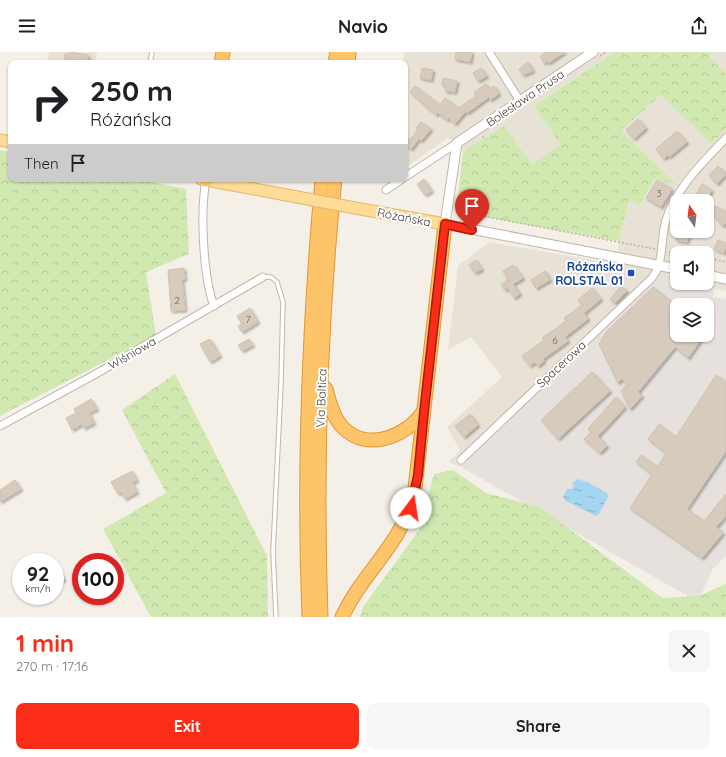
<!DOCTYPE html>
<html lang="en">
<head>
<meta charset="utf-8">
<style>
	:root { --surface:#fff; --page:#f6f6f6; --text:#202124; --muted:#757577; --accent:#fb2d18 }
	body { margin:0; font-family:Quicksand,sans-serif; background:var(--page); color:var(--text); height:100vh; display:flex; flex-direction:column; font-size:15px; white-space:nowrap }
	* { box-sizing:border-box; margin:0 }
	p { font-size:13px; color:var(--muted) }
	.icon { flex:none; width:22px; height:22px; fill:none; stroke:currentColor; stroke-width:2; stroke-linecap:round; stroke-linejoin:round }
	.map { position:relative; height:565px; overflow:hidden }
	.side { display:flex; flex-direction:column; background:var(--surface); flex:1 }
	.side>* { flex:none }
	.hud { position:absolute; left:8px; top:8px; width:400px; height:122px; border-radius:8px; box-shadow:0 1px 3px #0004; background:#fff; color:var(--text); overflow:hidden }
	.needle { width:26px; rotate:346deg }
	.tools { position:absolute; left:670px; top:142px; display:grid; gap:8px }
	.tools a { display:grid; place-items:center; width:44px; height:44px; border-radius:8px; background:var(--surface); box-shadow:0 1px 3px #0004; font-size:20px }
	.speed { position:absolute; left:12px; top:501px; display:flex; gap:8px; font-size:20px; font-weight:700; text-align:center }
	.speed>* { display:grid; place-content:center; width:52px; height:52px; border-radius:50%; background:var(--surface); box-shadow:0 1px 3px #0004; line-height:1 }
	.speed small { font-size:10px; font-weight:400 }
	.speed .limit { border:6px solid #d22; background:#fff; color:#111 }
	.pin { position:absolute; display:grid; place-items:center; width:34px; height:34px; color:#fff; margin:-41px -17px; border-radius:50% 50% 50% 0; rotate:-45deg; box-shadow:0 0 4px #0007 }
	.pin .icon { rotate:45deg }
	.me { position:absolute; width:44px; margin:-22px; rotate:14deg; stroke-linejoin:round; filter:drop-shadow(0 0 3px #0008) }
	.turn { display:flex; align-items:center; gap:14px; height:84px; padding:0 16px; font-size:18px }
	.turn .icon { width:52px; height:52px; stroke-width:2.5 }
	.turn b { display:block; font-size:28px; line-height:34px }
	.then { display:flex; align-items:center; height:38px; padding:0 16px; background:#0003; gap:8px; font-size:15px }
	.round { display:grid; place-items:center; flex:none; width:42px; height:42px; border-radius:8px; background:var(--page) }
	.overview { display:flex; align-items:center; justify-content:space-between; height:68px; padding:0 16px }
	h1 { font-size:24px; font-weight:700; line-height:30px; color:var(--accent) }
	.cta { display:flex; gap:8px; margin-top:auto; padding:8px 16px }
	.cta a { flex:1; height:46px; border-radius:8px; background:var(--accent); color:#fff; font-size:16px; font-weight:700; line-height:46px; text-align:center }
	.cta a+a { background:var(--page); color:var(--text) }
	header { display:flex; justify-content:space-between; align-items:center; height:52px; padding:0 16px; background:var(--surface); font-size:18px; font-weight:700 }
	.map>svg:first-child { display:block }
	.residential { fill:#e8e1d6; fill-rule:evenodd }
	.industrial { fill:#e6e1dd; fill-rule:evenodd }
	.forest { fill:url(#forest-crowns) }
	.water { fill:url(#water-ripples) }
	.building { fill:#d6cbbd; stroke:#d1c2b0; filter:url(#shadow) }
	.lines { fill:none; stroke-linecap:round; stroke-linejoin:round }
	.service-casing { stroke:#c0b7aa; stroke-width:5.5 }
	.minor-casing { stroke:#c0b7aa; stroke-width:9 }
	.tertiary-casing { stroke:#c0b7aa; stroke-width:11 }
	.primary-casing { stroke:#e4b766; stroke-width:13 }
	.motorway-casing { stroke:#de9738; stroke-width:15 }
	.path { stroke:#c1b29c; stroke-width:1.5; stroke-dasharray:2 2; stroke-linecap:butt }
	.service { stroke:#fff; stroke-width:3.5 }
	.minor { stroke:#fff; stroke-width:7 }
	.tertiary { stroke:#fff; stroke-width:9 }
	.primary { stroke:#fedb97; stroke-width:11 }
	.motorway { stroke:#fec469; stroke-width:13 }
	.primary-bridge-casing { stroke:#e4b766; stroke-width:13; stroke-linecap:butt }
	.primary-bridge { stroke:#fedb97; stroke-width:11 }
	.route-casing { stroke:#a31d10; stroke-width:10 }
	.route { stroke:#fb2d18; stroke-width:7 }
	.transit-dot { fill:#1a4fb4; stroke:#fff; stroke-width:1.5 }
	.labels { text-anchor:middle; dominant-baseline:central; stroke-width:4; stroke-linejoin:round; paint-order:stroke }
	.number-label { font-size:10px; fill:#6b6358 }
	.street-label { font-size:12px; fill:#474037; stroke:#fff }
	.transit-label { font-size:12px; font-weight:bold; fill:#164399; stroke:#fff; text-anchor:end }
</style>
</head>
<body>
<header><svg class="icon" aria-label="menu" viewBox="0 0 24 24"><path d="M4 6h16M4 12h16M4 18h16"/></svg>Navio<svg class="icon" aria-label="share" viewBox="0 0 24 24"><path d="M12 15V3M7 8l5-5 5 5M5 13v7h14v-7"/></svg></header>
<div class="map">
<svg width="726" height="565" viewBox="0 0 726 565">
	<defs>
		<pattern id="forest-crowns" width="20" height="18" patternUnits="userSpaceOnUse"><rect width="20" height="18" fill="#d2e8b1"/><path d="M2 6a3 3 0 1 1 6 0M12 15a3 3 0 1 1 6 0" fill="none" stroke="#b6c899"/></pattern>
		<pattern id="water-ripples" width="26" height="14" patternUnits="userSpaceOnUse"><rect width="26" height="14" fill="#a4d6f1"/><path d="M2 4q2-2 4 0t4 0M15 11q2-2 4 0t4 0" fill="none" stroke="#87afc4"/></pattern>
		<filter id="shadow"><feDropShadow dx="2" dy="2" stdDeviation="1" flood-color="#0004"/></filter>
	</defs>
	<rect width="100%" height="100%" fill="#f4f0e8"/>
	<g class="residential">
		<path d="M49,0H97L95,11H47Z"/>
		<path d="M405,0H615L534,54L560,92L532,112L504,74L463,99L448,86L405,116V11H402Z"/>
		<path d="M713,0H726V22L709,4Z"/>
		<path d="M661,43L711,92L726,77V239L687,231H707V201H677V229L658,225L461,415L448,410L460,398L447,375L502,325L471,285L448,298L458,214L489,190L616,212L619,189L629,148L641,153L655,126L677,133L621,78ZM677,149H707V179H677Z"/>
	</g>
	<path class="industrial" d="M658,225L677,229V231H687L715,237L713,245L726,247V504L712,518L698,550L461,415ZM677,253H707V283H677Z"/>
	<g class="forest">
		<path d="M615,0H713L709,4L726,22V77L711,92L661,43L621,78L678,134L655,126L640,153L629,148L619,189L456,160L463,99L504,74L532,112L560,92L534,54Z"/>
		<path d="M0,98L11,100V127H137L186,137L189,202L146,220L156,283L0,364Z"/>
		<path d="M175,322L267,504L268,565H151L103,477L166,441L122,358Z"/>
		<path d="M453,418L486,441L540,455L662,546L699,544L726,532V565H360L363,555L419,478L434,422Z"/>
	</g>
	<path class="water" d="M578,427L589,431L607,441L608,445L599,462L596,464L566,449L563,445L567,437H571L574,435L572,431Z"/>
	<g class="building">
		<path d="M69,0L88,3L87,11L64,10L65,2H69Z"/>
		<path d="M456,0H472L470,10L455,7Z"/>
		<path d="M546,0H565L548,11L547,9L544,11L540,4Z"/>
		<path d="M528,10L533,19L523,23L519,17Z"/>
		<path d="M422,16L433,18L431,28L420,26Z"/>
		<path d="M481,16L487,24L478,29L473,21Z"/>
		<path d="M443,26L457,29L455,40L445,39L446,34L442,33Z"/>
		<path d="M486,32L489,37L494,34L499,42L490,48L489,45L467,61L466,59L455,72L448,66L447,68L438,61L436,63L410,40L415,34L440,53L445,46L458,56L476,44L474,40Z"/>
		<path d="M638,67L646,76L634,87L626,78Z"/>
		<path d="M421,70L431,77L421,89L419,87L411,97L405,93V85L410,88L418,77L416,76Z"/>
		<path d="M677,79L687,90L669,105L668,103L664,107L656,97Z"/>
		<path d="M718,114L726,122L717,132L709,123Z"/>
		<path d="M424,127L432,139L425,143L417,132Z"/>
		<path d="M657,128L672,137L661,155L646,146Z"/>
		<path d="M702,132L712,138L705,149L696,143Z"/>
		<path d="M714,154L726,159V171L722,174L715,165L709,162Z"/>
		<path d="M678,179H690L687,190L676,188Z"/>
		<path d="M718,188L726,191L724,201L714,197Z"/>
		<path d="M476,208L482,217L475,221L469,213Z"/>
		<path d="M513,213L523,226L513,232L520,242L514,246L508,236L505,238L501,232L508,228L503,219Z"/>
		<path d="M184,216L185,227L182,228L185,258L171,259L168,218Z"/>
		<path d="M545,219L550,228L536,236L531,228Z"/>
		<path d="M621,234L627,239L615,251L610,247Z"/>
		<path d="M653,235L677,254V283H704L688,306L675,295L638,340L642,344L630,357L621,339L627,332L622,327L618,331L599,292L606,280Z"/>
		<path d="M592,236L601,247L584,261L588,267L565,285L568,289L543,307L544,309L538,314L535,310L530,314L522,304L544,288L542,286L566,269L564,266L582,253L578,248Z"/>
		<path d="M250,256L258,270L242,280L238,274L242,272L237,264Z"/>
		<path d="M210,287L220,304L210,310L200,292Z"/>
		<path d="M249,287L253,293L242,299L238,293Z"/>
		<path d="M592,320L610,339L558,387L541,368Z"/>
		<path d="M716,323L726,330V399L687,457L704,469L726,442V464L716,475L723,481L702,506L630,456L652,422L636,410L641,403L657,415L666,401L648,387L659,372L676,385Z"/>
		<path d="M616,345L625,355L598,384L607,394L600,401L584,387L591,380L588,377Z"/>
		<path d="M91,347L97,357L89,361L94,371L84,376L82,372L72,378L66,366L76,361L74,357Z"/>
		<path d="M470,362L478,373L464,385L455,374Z"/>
		<path d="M132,419L137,428L132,431L137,440L125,447L121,440L118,442L111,430Z"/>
		<path d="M15,428L21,437L0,450V438Z"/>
		<path d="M59,518L64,527L59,532L55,530V520Z"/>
	</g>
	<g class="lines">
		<g class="service-casing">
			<g id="service">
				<path d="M150,11L152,0"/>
				<path d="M263,225H271L277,230L283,250L281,331L273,500L276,565"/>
			</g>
		</g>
		<g class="minor-casing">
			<g id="minor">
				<path d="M489,0L520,49"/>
				<path d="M405,125L457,91"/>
				<path d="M206,128C200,160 203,224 214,254"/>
				<path d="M386,138L402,127"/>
				<path d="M0,374L94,323L263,225"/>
				<path d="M461,408L651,227C665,210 660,188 666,168C676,136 704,109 726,86"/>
			</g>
		</g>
		<g class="tertiary-casing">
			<g id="tertiary">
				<path d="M593,0L457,91L445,172L677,217"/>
				<path d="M707,223L726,227"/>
			</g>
		</g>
		<g class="primary-casing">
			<g id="primary">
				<path d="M0,88L11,90"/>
				<path d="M201,127L297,145"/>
				<path d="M355,156L445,172"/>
			</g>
		</g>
		<g class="motorway-casing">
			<g id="motorway">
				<path d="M221,11L223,0"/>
				<path d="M335,11L337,0"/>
				<path d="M348,11L349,0"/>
				<path d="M206,128V127"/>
				<path d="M326,337C329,349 332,361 339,371C363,402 405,386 423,360"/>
				<path d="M309,565C303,419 309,273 322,127"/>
				<path d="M321,565C316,419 320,272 335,127"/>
				<path d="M342,565C363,520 399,495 414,445L445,172"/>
			</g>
		</g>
		<g class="path">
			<path d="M600,4L606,0"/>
			<path d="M483,84L485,88"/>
			<path d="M456,153L462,160L655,197"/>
			<path d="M669,200L677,201"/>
			<path d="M707,206L726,210"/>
		</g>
		<use href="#service" class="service"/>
		<use href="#minor" class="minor"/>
		<use href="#tertiary" class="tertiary"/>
		<use href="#primary" class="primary"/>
		<use href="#motorway" class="motorway"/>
		<g class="primary-bridge-casing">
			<path id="primary-bridge" d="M297,145L355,156"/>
		</g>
		<use href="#primary-bridge" class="primary-bridge"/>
	</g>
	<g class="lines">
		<g class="route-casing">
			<path id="route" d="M411,456L418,423L424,360L445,172L472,178"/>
		</g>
		<use href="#route" class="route"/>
	</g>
	<rect class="transit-dot" x="627" y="217" width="8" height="8" rx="2"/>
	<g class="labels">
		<g class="number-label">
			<text x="659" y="141">3</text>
			<text x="177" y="248">2</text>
			<text x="248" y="267">7</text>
			<text x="555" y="288">6</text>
		</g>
		<g class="street-label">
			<text transform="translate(525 46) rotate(-34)">Bolesława Prusa</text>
			<text transform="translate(404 165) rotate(11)">Różańska</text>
			<text transform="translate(132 301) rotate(-30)">Wiśniowa</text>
			<text transform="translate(561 312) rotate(-43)">Spacerowa</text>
			<text transform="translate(321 346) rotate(-88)">Via Baltica</text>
		</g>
		<g class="transit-label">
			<text x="623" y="214">Różańska<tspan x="623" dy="14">ROLSTAL 01</tspan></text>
		</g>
	</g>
</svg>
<div class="tools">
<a><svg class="needle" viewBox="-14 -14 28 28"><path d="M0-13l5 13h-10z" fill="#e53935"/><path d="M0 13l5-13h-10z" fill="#757577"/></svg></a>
<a><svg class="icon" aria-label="sound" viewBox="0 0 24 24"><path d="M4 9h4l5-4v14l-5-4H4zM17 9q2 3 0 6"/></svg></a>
<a><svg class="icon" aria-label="layers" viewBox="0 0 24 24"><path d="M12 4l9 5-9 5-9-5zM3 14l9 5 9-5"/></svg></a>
</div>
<div class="speed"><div>92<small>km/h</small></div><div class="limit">100</div></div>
<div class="pin" style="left:472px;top:178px;background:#d93025"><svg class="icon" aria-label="arrive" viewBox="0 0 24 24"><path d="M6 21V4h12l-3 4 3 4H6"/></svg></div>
<svg class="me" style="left:411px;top:456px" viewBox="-20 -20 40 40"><circle r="19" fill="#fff"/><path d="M0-13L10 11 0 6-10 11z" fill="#fb2d18"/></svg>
<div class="hud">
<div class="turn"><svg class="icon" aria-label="right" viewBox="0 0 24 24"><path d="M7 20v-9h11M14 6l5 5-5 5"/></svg><div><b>250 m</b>Różańska</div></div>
<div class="then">Then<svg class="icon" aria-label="arrive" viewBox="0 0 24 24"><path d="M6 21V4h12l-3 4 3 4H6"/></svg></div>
</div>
</div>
<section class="side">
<div class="overview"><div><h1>1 min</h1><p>270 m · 17:16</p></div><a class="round"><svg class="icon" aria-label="close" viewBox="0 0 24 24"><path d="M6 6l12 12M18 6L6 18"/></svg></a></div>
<div class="cta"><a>Exit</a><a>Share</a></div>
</section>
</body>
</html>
